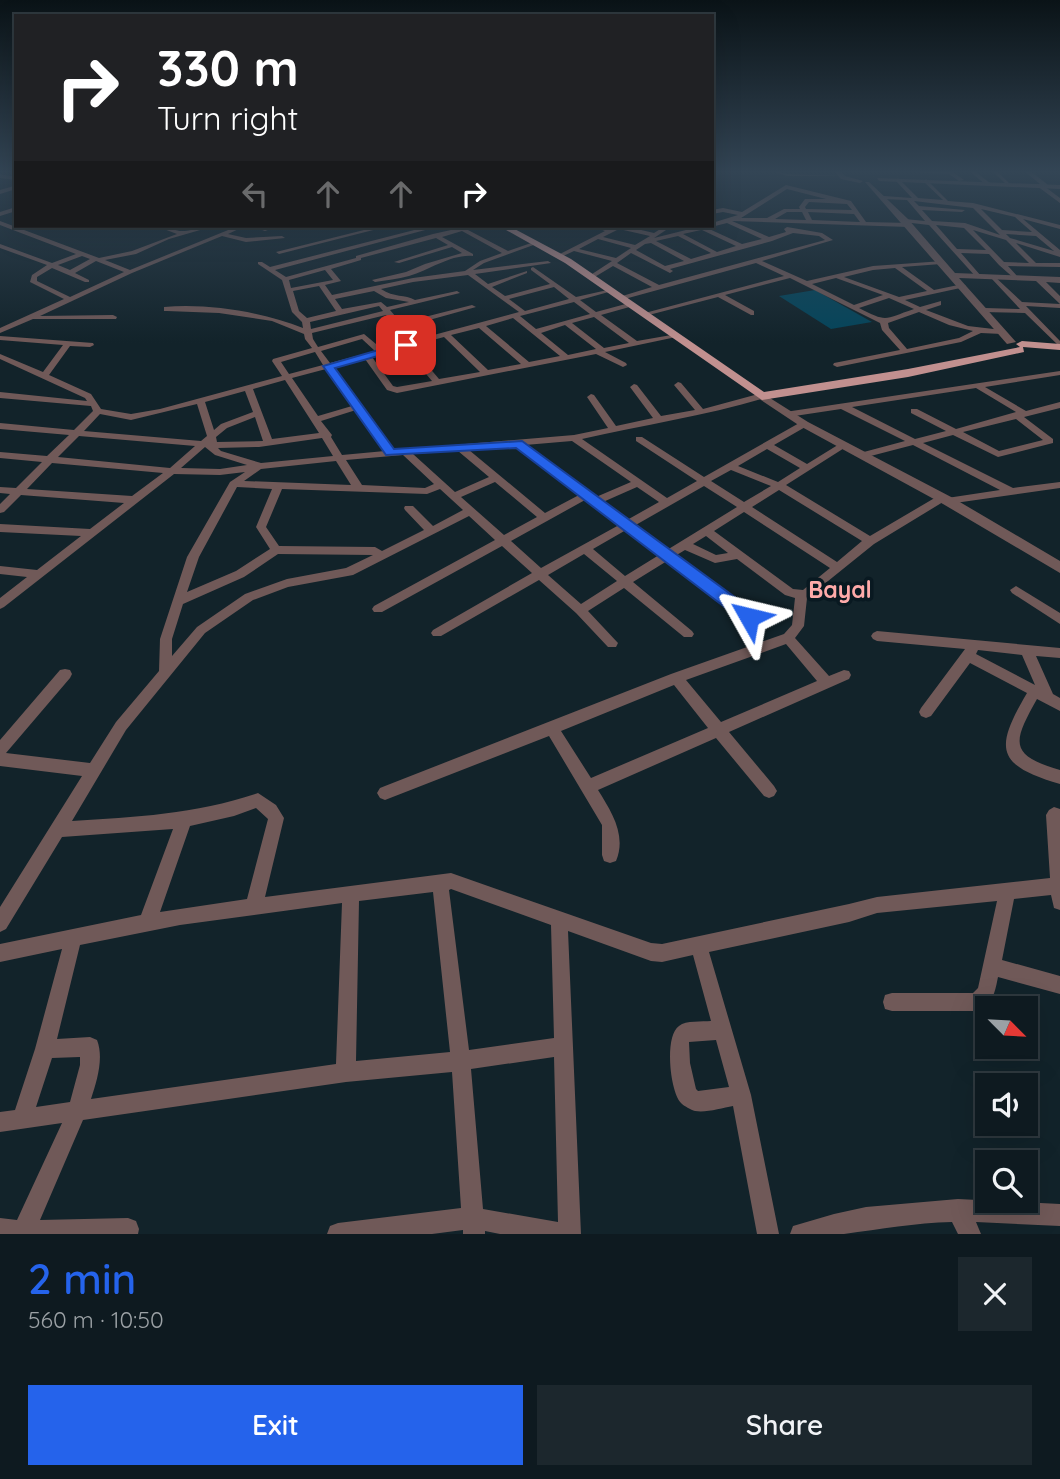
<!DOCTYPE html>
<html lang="en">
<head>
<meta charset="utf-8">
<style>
	:root { --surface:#0e1a20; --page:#1c272d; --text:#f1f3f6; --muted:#9ba1a5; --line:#2e383e; --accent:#2563eb }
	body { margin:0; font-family:Quicksand,sans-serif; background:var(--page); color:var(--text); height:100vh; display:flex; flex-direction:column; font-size:26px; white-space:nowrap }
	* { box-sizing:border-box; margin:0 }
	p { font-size:23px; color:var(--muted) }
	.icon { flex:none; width:38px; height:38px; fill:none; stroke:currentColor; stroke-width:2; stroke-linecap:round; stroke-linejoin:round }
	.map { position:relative; height:1234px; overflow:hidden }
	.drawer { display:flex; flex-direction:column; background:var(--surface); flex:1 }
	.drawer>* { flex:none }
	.banner { position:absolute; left:14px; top:14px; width:700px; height:214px; border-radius:0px; box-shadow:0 7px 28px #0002,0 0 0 2px var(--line); background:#202124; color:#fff; overflow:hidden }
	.needle { width:46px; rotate:114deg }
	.controls { position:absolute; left:975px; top:996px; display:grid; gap:14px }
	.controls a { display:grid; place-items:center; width:63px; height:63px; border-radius:0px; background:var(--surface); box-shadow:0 7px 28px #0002,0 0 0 2px var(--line); font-size:35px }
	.pin { position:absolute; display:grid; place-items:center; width:60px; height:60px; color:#fff; margin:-30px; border-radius:14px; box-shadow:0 4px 10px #0006 }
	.me { position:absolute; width:77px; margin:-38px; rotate:307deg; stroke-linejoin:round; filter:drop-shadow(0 0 5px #0008) }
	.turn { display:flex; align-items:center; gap:24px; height:147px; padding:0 28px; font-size:32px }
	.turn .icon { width:91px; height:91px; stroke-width:2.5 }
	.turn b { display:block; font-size:49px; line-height:60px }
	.lanes { display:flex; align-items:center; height:66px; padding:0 28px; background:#0003; justify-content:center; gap:35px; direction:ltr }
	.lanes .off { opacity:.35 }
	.round { display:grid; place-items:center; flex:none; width:74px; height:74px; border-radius:0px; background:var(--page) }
	.headline { display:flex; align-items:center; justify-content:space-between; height:119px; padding:0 28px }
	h1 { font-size:42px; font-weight:600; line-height:52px; color:var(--accent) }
	.action { display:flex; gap:14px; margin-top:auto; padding:14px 28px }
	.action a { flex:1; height:80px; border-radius:0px; background:var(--accent); color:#fff; font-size:28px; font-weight:600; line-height:80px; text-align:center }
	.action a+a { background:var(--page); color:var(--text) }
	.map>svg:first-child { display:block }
	.water { fill:#04455b }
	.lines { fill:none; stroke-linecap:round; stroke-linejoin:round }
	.minor { fill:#705958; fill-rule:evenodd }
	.tertiary { fill:#705958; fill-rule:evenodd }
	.primary { fill:#c1908f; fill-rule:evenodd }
	.route { fill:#2563eb; stroke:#184099; stroke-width:2 }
	.labels { text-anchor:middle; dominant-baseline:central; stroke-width:7; stroke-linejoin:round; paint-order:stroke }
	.neighbourhood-label { font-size:23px; font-weight:bold; fill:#feaaa9; stroke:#091921 }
</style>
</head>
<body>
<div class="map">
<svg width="1060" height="1234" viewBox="0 0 1060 1234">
	<rect width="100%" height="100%" fill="#12232a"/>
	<path class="water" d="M815,290L872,322L831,329L779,296Z"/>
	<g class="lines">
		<g class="minor">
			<path d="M770,170L787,174L844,176H787Z"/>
			<path d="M871,170H950L964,180L959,181L949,174Z"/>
			<path d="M968,170H973L990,183L985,184Z"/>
			<path d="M991,170H996L1011,185H1007Z"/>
			<path d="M1023,170H1029L1047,184V186H1044L1060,198V203L1037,186V184H1040Z"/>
			<path d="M0,174L16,177V180L0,178Z"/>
			<path d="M898,178L918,198L943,200L924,182L926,179L948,201L973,203L1060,225V229L1023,219L1060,250V257L1016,243L1036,263H1060V267L1008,266L1019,278L1016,280L999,265L989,254L961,253L981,276L976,277L929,225L903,222L905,219L925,221L907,200L882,199L884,196L912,198L896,181ZM914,201L973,208L1000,235L965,223L932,221L922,210L962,212L965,210L919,206ZM981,209L1015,217L1032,232L1002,230ZM936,225L964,228L986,250L957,249ZM973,230L1006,240L1029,263L1004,262ZM1006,234L1036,236L1054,251L1010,238Z"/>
			<path d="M786,185L851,201L866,222L909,223L912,225L909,227L732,221L769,237L786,232L784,229L787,227L822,233L833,240L762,261L807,281L873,266L943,261V263L941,264L902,267L934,290L963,284L966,286L965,287L905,300L920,307L941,301V305L926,310L968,326L1002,330L1006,332L1002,334L981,333L961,342L837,367L833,365L834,363L900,350L882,330L880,323L790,278L725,295L754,311V315H751L718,297L645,316L641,314L784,276L756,263L621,300L619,299V297L652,287L613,266L593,278H589V276L612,261L574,251L561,257L556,256L605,231L591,226L610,229L616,226H624L654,233L662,228H666V230L654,238L702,226H712V223L738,215L723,212L712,214V210L723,208L742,212ZM787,189L826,199H805L799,207L800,209H784L767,218H741ZM809,202L847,204L852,210L806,209L805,207ZM787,212H802L806,220L775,219ZM808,212L854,214L860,222L812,220ZM727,223L762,239L742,244L707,228ZM619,229L650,236L635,245L603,237ZM701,230H702L736,246L717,252L683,234ZM793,233L819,236L825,240L659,285L617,263L631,253L670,273L673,271L670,269L772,241ZM678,236L711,253L691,259L656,241ZM598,239L631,248L616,258L579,249ZM651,243L684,261L665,266L636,250L645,244ZM895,268L927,291L899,297L844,277L873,270ZM836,278L883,295L854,305L812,284ZM889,298L914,309C884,319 888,323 859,308ZM919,312L949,325L973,331L959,338L907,349L889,328L888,323Z"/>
			<path d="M14,186H16V189L0,194V190Z"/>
			<path d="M16,207V211L0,216V212Z"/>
			<path d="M0,221L99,258L132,251L177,234L156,226C166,226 176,232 185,231C195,230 204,226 214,226L169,239L136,254L105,260L130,270L238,226H245L228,234L246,238L282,236L285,238L246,242L222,236L132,273L40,316L113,315L117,317L116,319H33L0,333V328L64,299L30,282L32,275L47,265L0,248V244L52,263L76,254L0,225ZM82,256L90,259L70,270L58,265ZM96,261L124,272L70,297L37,281V277L52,268L85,282H89V280L75,273Z"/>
			<path d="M250,226H278L265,231Z"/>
			<path d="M304,226H311L308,228Z"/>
			<path d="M380,226H389L279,254L276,252Z"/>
			<path d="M469,226H478L468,230L508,251L534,242L539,243L484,263L473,270L548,261L551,263L475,274L488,284L527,271V273L492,287L505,296L550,284L531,270V268L533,267L576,297L612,289V291L580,300L596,312L633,302V306L601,315L637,341L677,334L681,336L605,352L626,363L627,365L623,367L596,354L397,393L387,390L365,359L333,367L394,450L574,435L608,428L587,397L591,394L594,395L616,426L653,418L630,387L634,384L637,385L661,416L695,410L674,385L678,382L681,383L703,409L762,393L765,394V398C705,416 643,425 582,439L667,498L697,481L636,441V437H642L704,477L801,422H807V426L774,445L807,464L841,443L844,442L849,445L786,485L870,536L938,496L942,495L947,498L1000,490L913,445L863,458L860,457V453L905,441L841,409L788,417L784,414L785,412L1060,371V375L985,387L1026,411L1060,402V408L1024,417L1053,439V443L998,457L953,435L923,443L1013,488L1060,482V488L948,504L943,502L874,544L807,598L804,626L795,638L829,676L844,670L849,671L851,675L849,679L729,732L774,786L777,791L774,796L769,798L764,796L716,738L598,790C611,811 627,835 616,861L610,863L604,861L602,855V825L549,736L385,800L380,798L377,793L380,788L385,786L671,674L784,634L792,625L795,598L785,595L737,559L715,563L685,550L675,556L753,614L755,617L753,620H745L667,561L633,582L692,631L694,634L692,637H684L624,588L588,611L618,643L616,647H608L576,613L539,580L441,636H433L431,633L433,630L532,573L502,546L382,612H374L372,609L374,606L495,540L469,516L353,575L288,587L253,600L205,633L126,730L72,821C135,817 197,814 258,793L276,805L284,818L265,897L451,873L651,943L662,944L849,904L877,897L1050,878L1046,815L1049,810L1054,807L1060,809V910L1054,908L1051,895L1014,899L1002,960L1060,976V994L998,977C995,992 993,1005 977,1011H892L885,1009L883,1002L885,995L892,993H973L978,988L997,901L877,913L849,922L709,952L751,1095L779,1234H757L733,1106C722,1108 706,1113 695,1111C691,1110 684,1106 681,1103C670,1092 664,1036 679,1026C686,1020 702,1022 711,1021L693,955L662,962L651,961L568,931L581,1234H500L485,1231V1234H463V1230L432,1234H327L330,1226L338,1223L461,1208L452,1072L346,1082L83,1120L40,1220L128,1218L136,1221L139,1229L138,1234H0V1218L17,1220L62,1123L0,1132V1112L15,1110L35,1049L62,949L0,962V944L141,915L173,829L62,837L6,929L0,932V907L82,776L0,766V740L60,670L65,669L70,670L72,674L70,678L6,753L90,763L116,722L159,671L160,639L187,557L230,482L245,472L220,475L174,474L4,607L0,609V598L27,577L0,574V566L37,570L81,536L0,532V524L90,529L124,503L21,495L4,512L0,513V504L10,494L0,493V487L16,488L42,462L0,458V452L47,456L69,435L0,429V423L74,430L93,411L91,406L0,398V392L87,401L85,398L0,359V354L43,372L63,345L0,340V336L93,343L94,345L90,347L70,346L49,375L91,394L101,409L131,414L160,409L282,376L272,361L273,359L312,348L305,339L304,334L272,321L219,313L167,311H164V307C208,303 263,312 303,328L302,322L292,312L282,280L258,264V262H262L270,267L426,227L429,229L275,270L286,277L356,258V256L433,234ZM462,231L502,253L480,261L465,271L413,278L332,295L325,285L341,281L331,269L361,260V258L436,238L448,245L394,262L399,263L452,247L462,253L425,264L406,272L372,280L375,282C386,280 398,279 409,276C430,270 451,254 473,256V254L442,237ZM325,270L333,280L291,288L289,280ZM468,275L519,312L415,340L404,327L476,307L472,305L401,323L390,310L460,293L457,291L415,300C405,294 394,298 381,289L413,282ZM319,286L336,311L307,318L299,311L293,291ZM554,287L569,299L525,311L509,299ZM374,291L386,298L409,302L387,307L381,302L342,309L335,299ZM574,302L590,314L536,329L520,316ZM379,306L383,311L311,329L310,322ZM386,315L408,342L382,349L364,334L318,347L313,339L312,333ZM594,317L629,343L604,348L572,323ZM513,318L560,356L529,362L486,326ZM565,325L596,349L568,355L541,333ZM479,328L521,364L488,370L451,335ZM444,337L480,372L439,379L411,346ZM362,339L375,351L330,363L321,351ZM404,348L432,381L397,387L393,386L372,357ZM315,352L323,365L289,374L281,362ZM326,369L352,406L318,416L292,378ZM285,380L319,433L272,439L253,389ZM976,388L1016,412L956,429L917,409H911V413L946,431L915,439L852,407ZM245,391L253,412L221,424L214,430L205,402ZM197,404L207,436L201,441L84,431L100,414L131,420ZM356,410L385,451L342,455L331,437L332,435L321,421ZM255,417L263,441L217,442L216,437L227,428ZM1016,419L1043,440L999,451L963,432ZM79,436L195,446L170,468L58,457ZM322,438L333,456L261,463L221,451L218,448L259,447ZM572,441L631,482L596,497L525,445ZM515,446L579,495L545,513L469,450ZM205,447L215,455L247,465L220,469L181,468ZM767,449L800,468L778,482L738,466ZM458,451L489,477L455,492L413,454ZM403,455L434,484L425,488L362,485L346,460ZM336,461L351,485L244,481L261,469ZM52,463L163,473L132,496L27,489ZM731,470L771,486L744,502L711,481ZM495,482L537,517L504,535L461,497ZM704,486L737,507L667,550L634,526ZM237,487L272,489L256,527L270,549L236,571L187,592L199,557ZM637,487L659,502L627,520L603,502ZM282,489L427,494L440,489L463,510L433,526L413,506H405L404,508L405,510L424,530L382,551L375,547L279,546L266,527ZM779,490L862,541L837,562L752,507ZM585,500L619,525L541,568L511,541ZM744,512L830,568L803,590L793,589L714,531ZM626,530L659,555L625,576L593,549ZM706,536L728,553L716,555L693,544ZM278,554L373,555L346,568L287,579L245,594L197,627L172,656V639L183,604L244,577ZM584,554L617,581L581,604L548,575ZM786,644L817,681L721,722L686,680ZM674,685L708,728L591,778L561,731ZM256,808L268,819L247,899L160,912L190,826L234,816ZM451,889L551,925L554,1038L469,1050L449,890ZM433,892L450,1052L356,1061L359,901ZM342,903L336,1064L91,1099C97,1081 104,1058 97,1040L90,1037L57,1039L80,945L180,925ZM716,1040L729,1087L698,1091L696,1089L690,1063L689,1042ZM80,1057V1065L70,1102L36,1107L52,1058ZM554,1057L558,1222L483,1209L471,1069Z"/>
			<path d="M993,275L1022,302L1060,304V308L1026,306L1060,341V347L1025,313L982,312L981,310L985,308L1020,309L991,278L990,277Z"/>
			<path d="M1016,586L1060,613V624L1012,593L1010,590Z"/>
			<path d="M877,631L1060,648V658L1036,656L1053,694L1060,698V711L1037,699C1013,742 1008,755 1060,770V784C996,765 994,749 1027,693L970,663L931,716L926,718L921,716L919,712L921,708L965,649L877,641L873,639L871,636L873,633ZM978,650L1022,655L1035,685L976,654Z"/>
			<path d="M958,1199L1060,1204V1226L976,1222L981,1234H958L952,1222C915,1223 881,1229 844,1234C827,1234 808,1234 790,1234L793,1226L834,1214L866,1207Z"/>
		</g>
		<g class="tertiary">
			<path d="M833,170H840L845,176L863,181L860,183L841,179Z"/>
			<path d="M877,178L1060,185V189L879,181Z"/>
			<path d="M865,182H869L908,219L955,273L1060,277V283L1046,282L1060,296V304L1036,281L959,278L1016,342L1007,344Z"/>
			<path d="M762,393L808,422L953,498L1060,561V573L943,504L800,426L758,398V394Z"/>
		</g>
		<path class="primary" d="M499,226H509L571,259L764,392L908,369L1020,347L1016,344L1022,341L1060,344V350L1023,347L1024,352L908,377L762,400L565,263Z"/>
	</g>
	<linearGradient id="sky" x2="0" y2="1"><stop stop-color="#0a1317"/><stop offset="0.5" stop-color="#334555"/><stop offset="1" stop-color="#334555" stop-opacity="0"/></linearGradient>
	<rect width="1060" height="343" fill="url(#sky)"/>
	<path class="route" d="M406,342L411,345L410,347L335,368L394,449L522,441L755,612L757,617L755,621H743L516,448L386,455L323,366Z"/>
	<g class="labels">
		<g class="neighbourhood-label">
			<text x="840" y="589">Bayal</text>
		</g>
	</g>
</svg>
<div class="controls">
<a><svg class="needle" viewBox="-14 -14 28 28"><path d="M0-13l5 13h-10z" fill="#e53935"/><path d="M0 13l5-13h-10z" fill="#9ba1a5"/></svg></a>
<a><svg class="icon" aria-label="sound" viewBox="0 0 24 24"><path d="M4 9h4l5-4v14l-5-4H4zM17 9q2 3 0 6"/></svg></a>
<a><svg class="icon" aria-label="search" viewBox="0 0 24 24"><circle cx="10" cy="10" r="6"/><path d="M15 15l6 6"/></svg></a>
</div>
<div class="pin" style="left:406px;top:345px;background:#d93025"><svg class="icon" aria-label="arrive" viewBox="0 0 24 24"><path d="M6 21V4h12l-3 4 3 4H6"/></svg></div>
<svg class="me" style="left:749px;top:617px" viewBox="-20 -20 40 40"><path d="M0-17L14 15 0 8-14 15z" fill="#2563eb" stroke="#fff" stroke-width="4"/></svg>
<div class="banner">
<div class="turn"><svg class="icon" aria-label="right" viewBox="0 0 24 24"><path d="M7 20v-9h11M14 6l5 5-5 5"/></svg><div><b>330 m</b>Turn right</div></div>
<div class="lanes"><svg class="icon off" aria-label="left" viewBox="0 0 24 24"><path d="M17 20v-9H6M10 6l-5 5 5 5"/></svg><svg class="icon off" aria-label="ahead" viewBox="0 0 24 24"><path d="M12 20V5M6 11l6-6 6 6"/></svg><svg class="icon off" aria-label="ahead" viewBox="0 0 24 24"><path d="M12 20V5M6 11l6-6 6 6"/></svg><svg class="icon" aria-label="right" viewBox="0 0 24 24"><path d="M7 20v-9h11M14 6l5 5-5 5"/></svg></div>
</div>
</div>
<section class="drawer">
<div class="headline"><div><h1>2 min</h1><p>560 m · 10:50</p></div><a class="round"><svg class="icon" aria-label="close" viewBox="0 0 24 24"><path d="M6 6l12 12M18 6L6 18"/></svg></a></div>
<div class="action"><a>Exit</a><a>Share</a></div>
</section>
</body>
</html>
